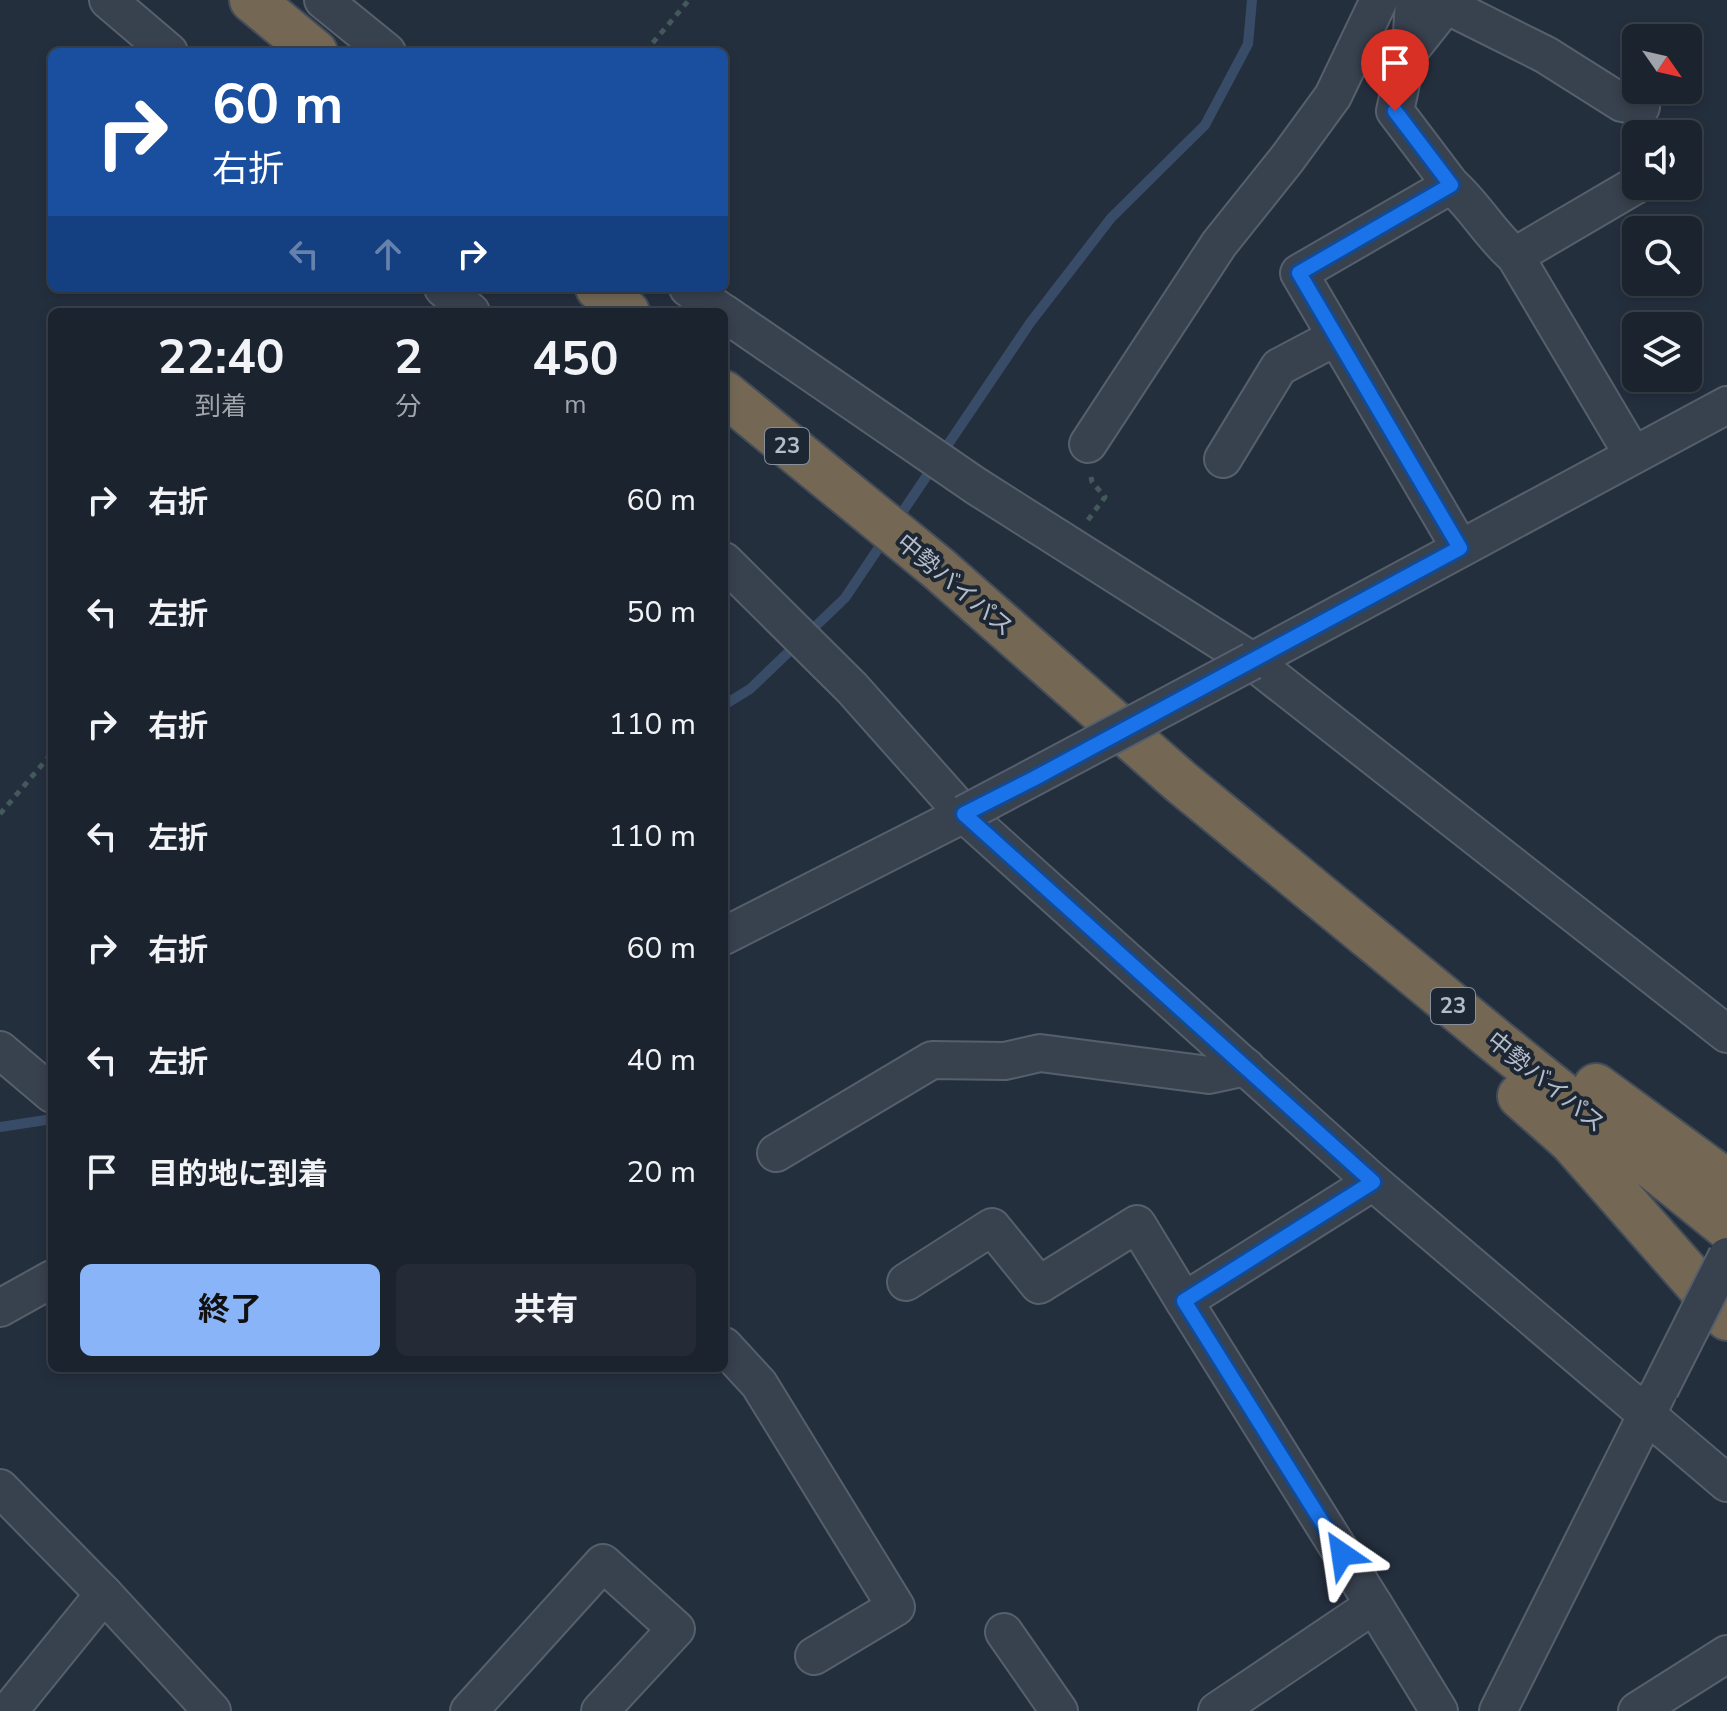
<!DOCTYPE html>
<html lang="ja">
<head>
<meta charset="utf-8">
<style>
	:root { --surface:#1b232e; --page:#242b36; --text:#f1f3f6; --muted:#a0a4aa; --line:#39404a; --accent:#8ab4f8 }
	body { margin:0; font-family:"Nunito Sans","Noto Sans JP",sans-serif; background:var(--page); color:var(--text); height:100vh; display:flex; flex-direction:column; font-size:30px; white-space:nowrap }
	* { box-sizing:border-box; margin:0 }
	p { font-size:26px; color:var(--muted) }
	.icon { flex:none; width:44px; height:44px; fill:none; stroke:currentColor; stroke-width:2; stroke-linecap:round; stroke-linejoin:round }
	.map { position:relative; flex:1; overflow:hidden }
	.drawer { position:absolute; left:48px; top:308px; width:680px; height:1064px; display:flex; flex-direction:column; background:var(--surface); border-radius:12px; box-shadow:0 4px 12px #0003,0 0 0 2px var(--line) }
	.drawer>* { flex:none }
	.top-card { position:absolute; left:48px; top:48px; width:680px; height:244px; border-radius:12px; box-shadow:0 4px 12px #0003,0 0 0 2px var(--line); background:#1a4fa0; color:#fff; overflow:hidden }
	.needle { width:52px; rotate:124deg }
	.buttons { position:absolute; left:1622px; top:24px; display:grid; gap:16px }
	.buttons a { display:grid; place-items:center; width:80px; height:80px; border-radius:12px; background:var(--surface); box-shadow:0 4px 12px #0003,0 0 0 2px var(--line); font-size:40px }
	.pin { position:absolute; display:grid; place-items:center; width:68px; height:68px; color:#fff; margin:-82px -34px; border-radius:50% 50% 50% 0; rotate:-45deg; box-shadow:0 0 8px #0007 }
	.pin .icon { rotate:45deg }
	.me { position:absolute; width:88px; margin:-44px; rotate:328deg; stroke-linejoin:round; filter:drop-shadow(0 0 6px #0008) }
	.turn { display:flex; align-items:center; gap:28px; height:168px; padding:0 32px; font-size:36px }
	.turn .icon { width:104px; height:104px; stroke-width:2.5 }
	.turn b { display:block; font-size:56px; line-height:68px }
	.lanes { display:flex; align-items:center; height:76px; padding:0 32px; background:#0003; justify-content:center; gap:40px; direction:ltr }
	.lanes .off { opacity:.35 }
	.eta { display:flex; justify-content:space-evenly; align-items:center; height:136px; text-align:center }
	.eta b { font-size:48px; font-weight:700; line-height:56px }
	.action { display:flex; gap:16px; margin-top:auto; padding:16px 32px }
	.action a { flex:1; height:92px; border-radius:12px; background:var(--accent); color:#111; font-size:32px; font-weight:700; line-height:92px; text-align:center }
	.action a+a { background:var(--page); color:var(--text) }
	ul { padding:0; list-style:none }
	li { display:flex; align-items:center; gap:24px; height:112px; padding:0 32px }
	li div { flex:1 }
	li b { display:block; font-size:30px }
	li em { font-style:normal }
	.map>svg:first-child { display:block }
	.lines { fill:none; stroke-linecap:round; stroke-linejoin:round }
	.stream { stroke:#394c67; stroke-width:10 }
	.minor-casing { stroke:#565f6c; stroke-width:40 }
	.highway-casing { stroke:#434c59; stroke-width:48 }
	.path { stroke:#44595c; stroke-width:5; stroke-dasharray:6 6; stroke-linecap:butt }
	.minor { stroke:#38414e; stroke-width:36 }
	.highway { stroke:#746855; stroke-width:44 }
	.minor-bridge-casing { stroke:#565f6c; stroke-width:40; stroke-linecap:butt }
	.minor-bridge { stroke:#38414e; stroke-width:36 }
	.route-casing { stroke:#114b97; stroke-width:20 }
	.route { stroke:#1a73e8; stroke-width:14 }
	.labels { text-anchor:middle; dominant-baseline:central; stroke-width:8; stroke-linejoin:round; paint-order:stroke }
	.shield { fill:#1d2633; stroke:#878f9c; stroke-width:2 }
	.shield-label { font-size:22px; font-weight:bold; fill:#b4bcc9 }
	.street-label { font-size:24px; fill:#b4bcc9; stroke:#1d2633 }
</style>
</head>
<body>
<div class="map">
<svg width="1727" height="1711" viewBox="0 0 1727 1711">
	<rect width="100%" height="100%" fill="#242f3e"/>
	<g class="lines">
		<g class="stream">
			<path d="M897,520L1030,323L1111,218L1205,125L1248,44L1252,0"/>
			<path d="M724,705L750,689L845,598L886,537"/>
			<path d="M0,1127L52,1119"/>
		</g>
		<g class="minor-casing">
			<g id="minor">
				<path d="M108,0L169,52"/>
				<path d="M323,0L387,52"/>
				<path d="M1411,49L1414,0"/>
				<path d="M1451,185L1395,111L1405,65L1411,49L1446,5L1546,55L1622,103L1641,107"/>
				<path d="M1515,256L1633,455"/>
				<path d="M443,288L471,312"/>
				<path d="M688,288L722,312"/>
				<path d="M724,313L976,486L1252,661L1727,1034"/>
				<path d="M1088,444L1219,244L1287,159L1333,96L1379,0"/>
				<path d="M1223,459L1279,367L1336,337"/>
				<path d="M1460,548L1299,273L1451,185C1476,207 1490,235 1515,256L1636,185"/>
				<path d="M724,561L852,688L964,814L1373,1182L1727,1483"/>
				<path d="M1252,661L1727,405"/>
				<path d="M724,936L964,814"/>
				<path d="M0,1050L52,1094"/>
				<path d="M776,1153L932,1060L1005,1061L1040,1053L1209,1075L1246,1067"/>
				<path d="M906,1282L992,1227L1039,1285L1137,1224L1184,1301"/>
				<path d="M0,1308L52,1279"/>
				<path d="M724,1346L759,1384L896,1607L814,1656"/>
				<path d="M0,1488L104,1594L212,1711"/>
				<path d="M1374,1605L1439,1711"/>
				<path d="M1004,1632L1059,1711"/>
				<path d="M9,1711L104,1594"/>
				<path d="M469,1711L603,1563L676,1629L600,1711"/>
				<path d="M1217,1711L1374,1605L1184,1301L1373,1182"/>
				<path d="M1498,1711L1657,1394"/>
				<path d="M1637,1711L1727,1654"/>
			</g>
		</g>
		<g class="highway-casing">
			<g id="highway">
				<path d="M252,0L315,52"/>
				<path d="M598,288L627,312"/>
				<path d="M724,393L938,568L1181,782L1497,1042L1727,1227"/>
				<path d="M1596,1086L1727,1182"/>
				<path d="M1520,1096L1571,1141L1727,1318"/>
			</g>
		</g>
		<g class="path">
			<path d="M645,52L689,0"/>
			<path d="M1088,520L1105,497L1092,482L1091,477"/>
			<path d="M0,814L52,753"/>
		</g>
		<use href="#minor" class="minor"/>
		<use href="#highway" class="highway"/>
		<g class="minor-bridge-casing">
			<g id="minor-bridge">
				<path d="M964,814L1252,661"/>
				<path d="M1660,1389L1727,1256"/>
			</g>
		</g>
		<use href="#minor-bridge" class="minor-bridge"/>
	</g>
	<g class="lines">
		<g class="route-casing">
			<path id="route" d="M1342,1554L1184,1301L1373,1182L964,814L1035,778L1460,548L1299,273L1451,185L1395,111"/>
		</g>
		<use href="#route" class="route"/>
	</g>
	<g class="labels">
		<g class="shield">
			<rect x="765" y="428" width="44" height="36" rx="6"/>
			<rect x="1431" y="988" width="44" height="36" rx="6"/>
		</g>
		<g class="shield-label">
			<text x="787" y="446">23</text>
			<text x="1453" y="1006">23</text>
		</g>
		<g class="street-label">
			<text transform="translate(955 585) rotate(40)">中勢バイパス</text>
			<text transform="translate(1546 1082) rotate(39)">中勢バイパス</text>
		</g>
	</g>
</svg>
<div class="buttons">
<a><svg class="needle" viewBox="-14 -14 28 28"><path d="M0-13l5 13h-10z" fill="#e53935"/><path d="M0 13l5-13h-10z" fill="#a0a4aa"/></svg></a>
<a><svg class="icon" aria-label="sound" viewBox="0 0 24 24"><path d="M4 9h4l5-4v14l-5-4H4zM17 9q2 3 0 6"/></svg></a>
<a><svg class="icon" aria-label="search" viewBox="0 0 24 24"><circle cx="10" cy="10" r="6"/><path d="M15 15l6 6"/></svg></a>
<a><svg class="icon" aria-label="layers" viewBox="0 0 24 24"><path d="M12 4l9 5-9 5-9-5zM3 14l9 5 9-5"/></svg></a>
</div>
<div class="pin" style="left:1395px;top:111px;background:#d93025"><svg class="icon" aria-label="arrive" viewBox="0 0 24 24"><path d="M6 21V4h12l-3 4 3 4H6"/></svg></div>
<svg class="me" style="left:1342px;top:1554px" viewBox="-20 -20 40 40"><path d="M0-17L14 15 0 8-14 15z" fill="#1a73e8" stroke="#fff" stroke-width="4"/></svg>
<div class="top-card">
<div class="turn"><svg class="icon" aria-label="right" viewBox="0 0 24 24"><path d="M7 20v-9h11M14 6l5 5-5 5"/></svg><div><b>60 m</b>右折</div></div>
<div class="lanes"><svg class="icon off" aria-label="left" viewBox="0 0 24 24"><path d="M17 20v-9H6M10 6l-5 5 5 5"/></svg><svg class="icon off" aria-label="ahead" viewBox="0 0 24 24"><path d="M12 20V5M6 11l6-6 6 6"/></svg><svg class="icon" aria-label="right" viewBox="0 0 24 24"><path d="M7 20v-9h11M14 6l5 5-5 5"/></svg></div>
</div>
<section class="drawer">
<div class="eta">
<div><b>22:40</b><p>到着</p></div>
<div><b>2</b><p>分</p></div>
<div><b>450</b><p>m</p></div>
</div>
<ul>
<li><svg class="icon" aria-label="right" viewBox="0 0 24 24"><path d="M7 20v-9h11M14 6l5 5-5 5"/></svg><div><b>右折</b></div><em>60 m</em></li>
<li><svg class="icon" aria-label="left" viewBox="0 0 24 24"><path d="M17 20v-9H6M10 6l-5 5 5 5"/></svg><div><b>左折</b></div><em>50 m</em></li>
<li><svg class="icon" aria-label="right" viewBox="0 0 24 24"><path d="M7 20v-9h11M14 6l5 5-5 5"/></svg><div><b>右折</b></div><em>110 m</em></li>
<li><svg class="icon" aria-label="left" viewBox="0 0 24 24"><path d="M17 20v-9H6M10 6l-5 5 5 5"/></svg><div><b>左折</b></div><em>110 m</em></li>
<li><svg class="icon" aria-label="right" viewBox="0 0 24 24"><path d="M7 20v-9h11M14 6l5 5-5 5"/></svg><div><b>右折</b></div><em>60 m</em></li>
<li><svg class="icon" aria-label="left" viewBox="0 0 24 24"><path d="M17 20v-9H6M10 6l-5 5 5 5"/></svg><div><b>左折</b></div><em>40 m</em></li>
<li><svg class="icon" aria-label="arrive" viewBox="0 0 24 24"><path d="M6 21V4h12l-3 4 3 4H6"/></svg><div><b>目的地に到着</b></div><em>20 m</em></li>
</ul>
<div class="action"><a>終了</a><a>共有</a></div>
</section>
</div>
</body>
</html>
